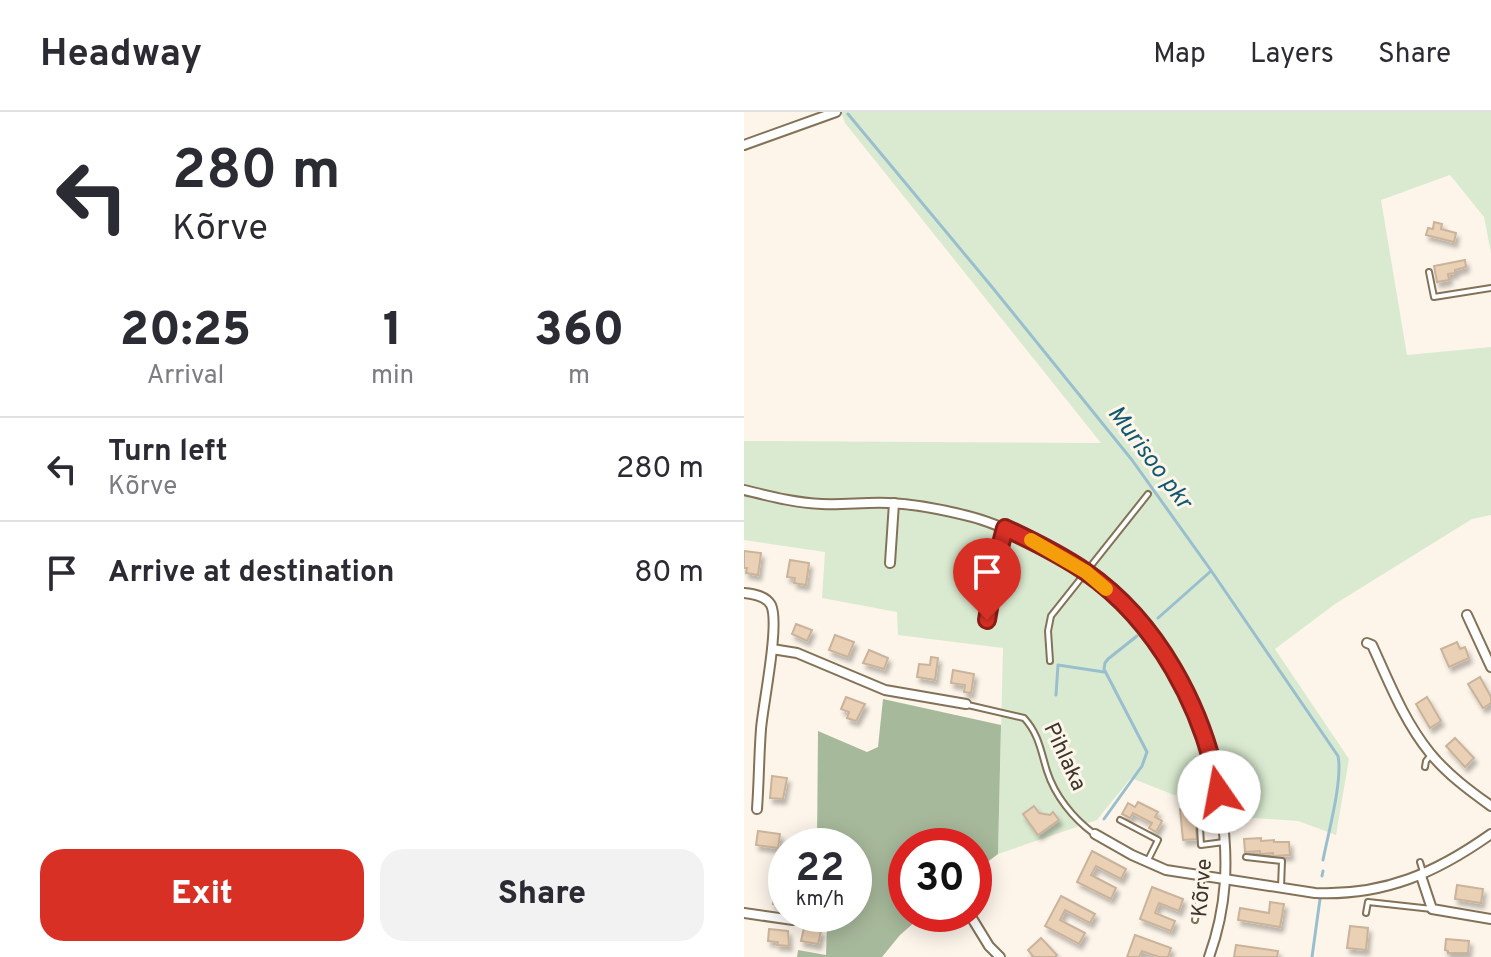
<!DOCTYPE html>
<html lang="en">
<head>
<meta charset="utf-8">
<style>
	:root { --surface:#fff; --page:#f2f2f3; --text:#2b2b33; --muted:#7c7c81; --line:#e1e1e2; --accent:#d93025 }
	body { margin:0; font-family:Overpass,sans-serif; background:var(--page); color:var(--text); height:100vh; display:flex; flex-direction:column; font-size:30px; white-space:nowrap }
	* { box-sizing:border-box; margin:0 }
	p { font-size:26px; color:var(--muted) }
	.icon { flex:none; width:44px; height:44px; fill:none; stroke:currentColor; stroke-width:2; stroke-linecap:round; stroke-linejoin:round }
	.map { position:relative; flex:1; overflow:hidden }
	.drawer { display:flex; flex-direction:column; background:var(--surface); width:744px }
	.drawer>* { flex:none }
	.top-card { background:#fff; color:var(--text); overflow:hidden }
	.speed { position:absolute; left:24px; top:716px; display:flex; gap:16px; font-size:40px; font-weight:700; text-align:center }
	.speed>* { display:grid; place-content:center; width:104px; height:104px; border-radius:50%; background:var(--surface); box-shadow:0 4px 20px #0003; line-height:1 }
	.speed small { font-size:20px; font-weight:400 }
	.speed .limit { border:12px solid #d22; background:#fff; color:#111 }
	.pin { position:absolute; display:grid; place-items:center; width:68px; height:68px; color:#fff; margin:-82px -34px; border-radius:50% 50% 50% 0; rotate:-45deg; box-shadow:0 0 8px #0007 }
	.pin .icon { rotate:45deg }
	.me { position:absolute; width:88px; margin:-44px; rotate:348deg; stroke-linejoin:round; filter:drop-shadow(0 0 6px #0008) }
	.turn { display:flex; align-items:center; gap:28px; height:168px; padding:0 40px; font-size:36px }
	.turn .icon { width:104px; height:104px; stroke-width:2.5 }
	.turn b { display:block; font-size:56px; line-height:68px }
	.eta { display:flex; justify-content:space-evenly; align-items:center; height:136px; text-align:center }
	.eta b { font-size:48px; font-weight:800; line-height:56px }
	.primary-button { display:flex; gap:16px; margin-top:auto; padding:16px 40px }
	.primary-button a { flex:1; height:92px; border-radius:24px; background:var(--accent); color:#fff; font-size:32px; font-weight:800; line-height:92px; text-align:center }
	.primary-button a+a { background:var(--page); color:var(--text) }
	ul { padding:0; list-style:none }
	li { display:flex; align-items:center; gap:24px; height:104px; padding:0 40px; border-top:2px solid var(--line) }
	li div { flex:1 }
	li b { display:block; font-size:30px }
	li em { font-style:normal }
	header { display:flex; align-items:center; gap:48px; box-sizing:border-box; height:112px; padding:0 40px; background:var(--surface); border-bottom:2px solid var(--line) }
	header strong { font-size:38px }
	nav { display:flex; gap:44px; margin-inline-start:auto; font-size:28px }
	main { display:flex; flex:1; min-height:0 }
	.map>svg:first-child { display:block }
	.green { fill:#daead0 }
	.forest { fill:#a7b99b }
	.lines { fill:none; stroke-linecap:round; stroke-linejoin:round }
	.stream { stroke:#99bfcf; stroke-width:3 }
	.building { fill:#ead0b4; stroke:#cab39b; stroke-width:2; filter:url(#shadow) }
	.service-casing { stroke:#837258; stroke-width:8 }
	.minor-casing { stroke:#837258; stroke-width:12 }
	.service { stroke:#fff; stroke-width:4 }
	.minor { stroke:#fff; stroke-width:8 }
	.route-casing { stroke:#8d1f18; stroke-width:20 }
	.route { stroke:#d93025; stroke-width:14 }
	.slow { stroke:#f59e0b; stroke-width:14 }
	.labels { text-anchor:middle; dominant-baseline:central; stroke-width:6; stroke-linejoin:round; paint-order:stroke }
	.street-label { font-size:22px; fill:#3d352a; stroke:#fdf5ea }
	.water-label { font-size:24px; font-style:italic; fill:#0f5870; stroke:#fdf5ea }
</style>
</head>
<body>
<header>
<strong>Headway</strong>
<nav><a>Map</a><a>Layers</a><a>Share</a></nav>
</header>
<main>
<section class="drawer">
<div class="top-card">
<div class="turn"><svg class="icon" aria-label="left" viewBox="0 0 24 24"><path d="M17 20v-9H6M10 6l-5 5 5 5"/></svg><div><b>280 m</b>Kõrve</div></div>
</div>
<div class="eta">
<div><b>20:25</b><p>Arrival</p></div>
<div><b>1</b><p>min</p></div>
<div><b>360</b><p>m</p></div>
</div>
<ul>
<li><svg class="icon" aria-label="left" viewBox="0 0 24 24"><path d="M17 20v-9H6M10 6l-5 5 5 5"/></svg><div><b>Turn left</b><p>Kõrve</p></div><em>280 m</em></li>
<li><svg class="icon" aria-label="arrive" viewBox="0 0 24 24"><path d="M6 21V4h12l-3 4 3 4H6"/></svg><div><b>Arrive at destination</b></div><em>80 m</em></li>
</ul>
<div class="primary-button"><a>Exit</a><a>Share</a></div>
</section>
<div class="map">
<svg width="747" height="845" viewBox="0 0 747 845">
	<defs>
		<filter id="shadow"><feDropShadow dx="3" dy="5" stdDeviation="2" flood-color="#0004"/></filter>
	</defs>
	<rect width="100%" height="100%" fill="#fdf5ea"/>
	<path class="green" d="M97,0H747V141L740,105L706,63L637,88L663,243L747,235V403L728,407L591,492L531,537L605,647L592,723L554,709L497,705L493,670L430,683L387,666L353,708L254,742L259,536L154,523L153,500L78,486L81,440L0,428V329L357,331L101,11Z"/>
	<path class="forest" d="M139,587L257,613L254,742L230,760V734H162V802H180L156,823L138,845H53L54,838L82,843L83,812L99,809L100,802H110V734H73L74,619L123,640L134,635Z"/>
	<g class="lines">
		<g class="stream">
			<path d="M104,2L248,175L388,348L466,457L594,644C599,668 584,722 579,748"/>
			<path d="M414,506L467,459"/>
			<path d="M312,583L314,553L360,560"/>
			<path d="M360,707L398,654L403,640L360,557L361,551L364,547L393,524"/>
			<path d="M578,764L579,759"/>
			<path d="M568,845L576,787"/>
		</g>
	</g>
	<g class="building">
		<path d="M690,110L698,112L697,117L712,121L710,130L682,123L684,116L689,117Z"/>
		<path d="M721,148L722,155L711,158V161L704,162L705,168L693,170L690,154Z"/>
		<path d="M0,439L17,441L14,463L2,461L3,456H0Z"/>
		<path d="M46,448L65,451L62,473L50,471L51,466L43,465Z"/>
		<path d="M52,512L68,518L63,529L48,522Z"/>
		<path d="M91,523L110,530L104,545L85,538Z"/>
		<path d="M713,530L716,537L721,535L725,546L705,555L697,537Z"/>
		<path d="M125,538L144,546L140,557L119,551Z"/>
		<path d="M187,545L194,546L191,568L173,565L175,552L186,553Z"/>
		<path d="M209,558L230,562L227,581L220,580L221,573L207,571Z"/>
		<path d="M736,565L747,585V591L739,596L724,572Z"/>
		<path d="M102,585L121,592L112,609L103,606L105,600L97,597Z"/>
		<path d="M683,585L697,609L686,616L672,592Z"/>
		<path d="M711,626L730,646L721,655L702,634Z"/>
		<path d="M28,664L43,666L39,687L26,686Z"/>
		<path d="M394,690L414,700L411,705L418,709L412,720L405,716L408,711L389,701L386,706L378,702L384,691L391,695Z"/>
		<path d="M290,694L295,701L306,703L309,700L315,708L294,723L279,702Z"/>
		<path d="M450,695L453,727L439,728L436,697Z"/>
		<path d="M14,719L36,722L34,736L12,733Z"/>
		<path d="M517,726V729L530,728V730H545L546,743L529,744V741L516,742V739L501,740L500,727Z"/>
		<path d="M348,739L382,757L377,767L352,754L347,763L372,776L367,787L333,770Z"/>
		<path d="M713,773L739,777L737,791L711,787Z"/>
		<path d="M31,774L42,775V793L29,792Z"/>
		<path d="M408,775L439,787L435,799L415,791L411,801L431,809L427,819L396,807Z"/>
		<path d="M317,784L351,802L346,811L321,798L316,808L341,821L335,832L301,814Z"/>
		<path d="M526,790L540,792L536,815L494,808L496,796L525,801Z"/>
		<path d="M606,814L624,816L622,838L603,836Z"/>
		<path d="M60,816L77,819L74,832L57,829Z"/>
		<path d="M25,817L44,819L45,834L33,833L34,830L24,829Z"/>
		<path d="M391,823L427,836L424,845H415L398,839L395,845H383Z"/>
		<path d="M297,826L313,843L311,845H288L289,844L284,838Z"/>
		<path d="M702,827L725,829L724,841H704V839L701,838Z"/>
		<path d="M492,833L534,839L533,845H490Z"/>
	</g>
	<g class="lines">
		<g class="service-casing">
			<g id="service">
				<path d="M685,160L690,185L747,176"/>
				<path d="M306,549L304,519L307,504L404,382"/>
				<path d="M224,593L280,606C295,622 297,640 303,659C311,684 329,706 349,721"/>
				<path d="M681,655L682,649L687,643"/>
				<path d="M455,696L457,733L480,730"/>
				<path d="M376,708L414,728L403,750"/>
				<path d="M502,745L538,749L537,775"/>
				<path d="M676,750L679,760"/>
				<path d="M622,801L624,790L688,797"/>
				<path d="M451,808L458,765"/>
			</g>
		</g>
		<g class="minor-casing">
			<g id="minor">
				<path d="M0,33L92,0"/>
				<path d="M0,378C25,384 51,391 78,392C100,393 122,390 144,391C172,392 201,398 228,405C250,411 269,420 290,430C396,483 460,579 477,696C485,748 483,795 465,845"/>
				<path d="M146,451L150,391"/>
				<path d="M0,481C10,482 22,484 27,493C36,512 19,592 17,617C15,643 15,670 13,697"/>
				<path d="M723,503L747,555"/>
				<path d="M243,508L254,443L261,416"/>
				<path d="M623,531L628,533C645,570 660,609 686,641C703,662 726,679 747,694"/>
				<path d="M28,537L53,541L141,578L222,592"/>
				<path d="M351,722L388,743L422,758L571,781C640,784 692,761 747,722"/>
				<path d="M677,764L688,797L747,807"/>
				<path d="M0,801L49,808"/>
				<path d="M226,803L245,834L256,845"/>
			</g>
		</g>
		<use href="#service" class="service"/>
		<use href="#minor" class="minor"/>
	</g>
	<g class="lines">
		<g class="route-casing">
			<path id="route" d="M243,508L254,443L261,416C289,429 317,443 342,460C414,510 459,596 475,680"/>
		</g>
		<use href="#route" class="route"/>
		<path class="slow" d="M287,428L342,460L362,477"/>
	</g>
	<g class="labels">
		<g class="street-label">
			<text transform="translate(320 645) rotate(65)">Pihlaka</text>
			<text transform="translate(459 776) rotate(-85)">Kõrve</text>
		</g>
		<g class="water-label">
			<text transform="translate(405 346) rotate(53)">Murisoo pkr</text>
		</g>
	</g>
</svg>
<div class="speed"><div>22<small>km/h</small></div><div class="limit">30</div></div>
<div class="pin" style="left:243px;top:508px;background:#d93025"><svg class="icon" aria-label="arrive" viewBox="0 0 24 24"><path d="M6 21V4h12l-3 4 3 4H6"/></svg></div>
<svg class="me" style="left:475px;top:680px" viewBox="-20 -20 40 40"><circle r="19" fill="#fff"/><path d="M0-13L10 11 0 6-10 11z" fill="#d93025"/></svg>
</div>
</main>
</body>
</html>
